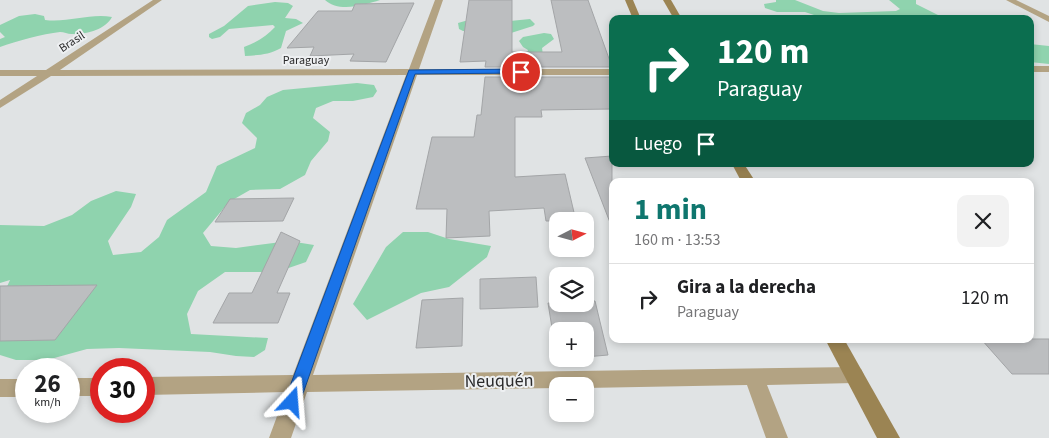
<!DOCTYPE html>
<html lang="es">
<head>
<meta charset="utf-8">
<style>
	:root { --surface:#fff; --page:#f2f2f2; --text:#202124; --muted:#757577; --line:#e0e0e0; --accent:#0f766e }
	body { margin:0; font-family:"Source Sans 3",sans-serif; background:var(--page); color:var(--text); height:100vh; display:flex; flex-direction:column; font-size:19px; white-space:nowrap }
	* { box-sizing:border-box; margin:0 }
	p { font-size:16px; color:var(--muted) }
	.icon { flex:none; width:28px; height:28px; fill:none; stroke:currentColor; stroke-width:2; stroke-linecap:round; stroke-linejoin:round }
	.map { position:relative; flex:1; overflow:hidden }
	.panel { position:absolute; left:609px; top:178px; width:425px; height:165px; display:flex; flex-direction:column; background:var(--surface); border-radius:10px; box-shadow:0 2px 8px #0003 }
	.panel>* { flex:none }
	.hud { position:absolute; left:609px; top:15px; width:425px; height:152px; border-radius:10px; box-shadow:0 2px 8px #0003; background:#0b6e4f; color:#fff; overflow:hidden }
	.needle { width:32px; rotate:84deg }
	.tools { position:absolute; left:549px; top:212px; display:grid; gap:10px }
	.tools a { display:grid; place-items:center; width:45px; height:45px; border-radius:10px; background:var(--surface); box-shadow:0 2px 8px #0003; font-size:25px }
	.speed { position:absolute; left:15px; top:358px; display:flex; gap:10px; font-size:25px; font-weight:700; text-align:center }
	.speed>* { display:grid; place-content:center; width:65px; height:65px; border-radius:50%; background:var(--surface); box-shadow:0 2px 8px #0003; line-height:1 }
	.speed small { font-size:12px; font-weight:400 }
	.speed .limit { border:8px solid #d22; background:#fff; color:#111 }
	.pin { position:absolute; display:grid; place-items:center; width:42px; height:42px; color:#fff; margin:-21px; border:2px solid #fff; border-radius:50%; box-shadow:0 1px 5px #0007 }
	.me { position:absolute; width:55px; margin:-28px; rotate:19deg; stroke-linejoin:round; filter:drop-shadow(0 0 4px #0008) }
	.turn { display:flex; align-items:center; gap:18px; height:105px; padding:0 25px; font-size:22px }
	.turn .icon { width:65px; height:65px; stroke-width:2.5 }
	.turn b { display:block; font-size:35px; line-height:42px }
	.then { display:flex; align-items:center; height:48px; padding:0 25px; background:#0003; gap:10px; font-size:19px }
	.round { display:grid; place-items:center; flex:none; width:52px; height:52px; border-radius:10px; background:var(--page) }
	.headline { display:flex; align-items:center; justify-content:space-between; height:85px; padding:0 25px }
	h1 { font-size:30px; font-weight:700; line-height:38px; color:var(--accent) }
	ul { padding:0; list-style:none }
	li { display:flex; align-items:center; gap:15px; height:70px; padding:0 25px; border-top:1px solid var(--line) }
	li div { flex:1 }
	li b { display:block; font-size:19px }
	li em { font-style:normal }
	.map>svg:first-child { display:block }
	.green { fill:#8fd3ae }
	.building { fill:#bcbec0; stroke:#a3a5a7 }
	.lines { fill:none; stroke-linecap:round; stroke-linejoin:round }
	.street { fill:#b3a383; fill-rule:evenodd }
	.secondary { fill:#9b8453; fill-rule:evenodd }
	.route { fill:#1a73e8; stroke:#114b97 }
	.labels { text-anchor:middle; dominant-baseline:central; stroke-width:4; stroke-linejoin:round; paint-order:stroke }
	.far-street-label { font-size:12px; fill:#2b2b2c; stroke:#eef0f2 }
	.near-street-label { font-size:18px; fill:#2b2b2c; stroke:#eef0f2 }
</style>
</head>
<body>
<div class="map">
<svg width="1049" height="438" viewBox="0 0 1049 438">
	<rect width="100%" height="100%" fill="#e0e3e4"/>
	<g class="green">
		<path d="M325,0H380C364,5 339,13 325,0Z"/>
		<path d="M776,0H795L823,11L839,13L896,11L900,9L889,0H916V4L946,19H826L805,12H777L765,8L764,4L776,2Z"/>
		<path d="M275,2L288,3L293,6L285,18L296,19L303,23L286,31L281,48C269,55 258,55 245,56L244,47C256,43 267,36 275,27L273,25L229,29L220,37L212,39L209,37V34L224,26L248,6Z"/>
		<path d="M35,14L44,16L45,20C68,23 90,13 112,17C105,30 85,35 71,34C68,34 64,32 60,32C43,34 16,41 0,47V39L5,37L0,32V25L19,16Z"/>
		<path d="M530,19L535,24L533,26L511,33L463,31L459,29L458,23L465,21H510Z"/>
		<path d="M544,33L551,34L554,39L542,48L543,55L527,53L528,50L523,47L519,41L523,37Z"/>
		<path d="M1030,44L1049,46V64L1030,62Z"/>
		<path d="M357,83L374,85L377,91L373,97L353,101H333L316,108L313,118L330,132L328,141L311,161L305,175L280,189L250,190L229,202L203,233L211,246L236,248L289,241L314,245L306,262L277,272H225L198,291L187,314L191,334L268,338L265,350L254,357L236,356L210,352L119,348L87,349L47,360H16L0,355V302L10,280L0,283V225L44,226L72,215L91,201L116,191L136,194L131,207L108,241L113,255L141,252L159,237L167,220L206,192L217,166L255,148L257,138L242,123L246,113L260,105L267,97L283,90Z"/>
		<path d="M403,232H428L449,239L491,246L487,257L449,287L421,293L367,320L353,304L386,247Z"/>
	</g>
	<g class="building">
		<path d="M469,0H512V52H562L551,0H588L612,67H485L486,61L460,62Z"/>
		<path d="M414,3L386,62L350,61L354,54L310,56L314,47L287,48L318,11H352L355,4Z"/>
		<path d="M485,77H612V109L541,110L542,117H515V177L565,174L576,221H546L544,208L489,211L490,236L446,238L447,209H416L432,137H474L477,115H481Z"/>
		<path d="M612,156V225H611L585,158Z"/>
		<path d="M294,198L283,221L215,222L230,199Z"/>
		<path d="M281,232L300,241L277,293H290L278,323H213L229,293H252Z"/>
		<path d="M536,277L538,307L480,309V279Z"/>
		<path d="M97,285L55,340L0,341V286Z"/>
		<path d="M463,298L462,346L416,348L422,300Z"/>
		<path d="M585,301H595L608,355L585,357V331H558L557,359L548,303L585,304Z"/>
		<path d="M981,339H1049V374H1012Z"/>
	</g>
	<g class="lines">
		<g class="street">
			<path d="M153,0H162L60,70L409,69L435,0H443L419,69H612V75H417L313,375L854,367L861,369L864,375L861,381L854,383L767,385L788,438H766L747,385L585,388L558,386V388L307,392L291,438H269L286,392L144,395V377L293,375L406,75L51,76L0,108V100L37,76H0V70H46Z"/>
			<path d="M1006,0H1016L1049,16V22Z"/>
			<rect x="1030" y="66" width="19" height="6"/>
			<rect x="69" y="378" width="32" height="18"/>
			<rect x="0" y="379" width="26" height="18"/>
		</g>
		<g class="secondary">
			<path d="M625,0H633L641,19H633Z"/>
			<path d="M663,0H671L682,19H674Z"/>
			<path d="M732,164H744L755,181H741Z"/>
			<path d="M825,339H844L900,438H877Z"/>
		</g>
	</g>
	<path class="route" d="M521,69L524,70V73L415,74L300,402L298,407L292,409L287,407L284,402L409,70Z"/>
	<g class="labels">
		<g class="far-street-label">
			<text transform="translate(72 42) rotate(-33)">Brasil</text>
			<text x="306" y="60">Paraguay</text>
		</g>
		<g class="near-street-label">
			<text transform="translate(499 381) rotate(-1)">Neuquén</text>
		</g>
	</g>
</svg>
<div class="tools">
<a><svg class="needle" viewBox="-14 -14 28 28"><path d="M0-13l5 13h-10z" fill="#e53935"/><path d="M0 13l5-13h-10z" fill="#757577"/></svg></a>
<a><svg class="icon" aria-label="layers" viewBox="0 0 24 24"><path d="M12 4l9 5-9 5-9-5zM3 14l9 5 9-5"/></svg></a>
<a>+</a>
<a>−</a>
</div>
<div class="speed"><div>26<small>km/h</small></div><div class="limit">30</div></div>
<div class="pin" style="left:521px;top:72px;background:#d93025"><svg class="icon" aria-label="arrive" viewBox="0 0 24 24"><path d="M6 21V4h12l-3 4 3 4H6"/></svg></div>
<svg class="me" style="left:292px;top:402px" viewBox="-20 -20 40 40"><path d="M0-17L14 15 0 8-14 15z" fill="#1a73e8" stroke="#fff" stroke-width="4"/></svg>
<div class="hud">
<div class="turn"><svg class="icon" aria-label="right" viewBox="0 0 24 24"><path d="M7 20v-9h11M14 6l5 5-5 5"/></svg><div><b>120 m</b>Paraguay</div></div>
<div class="then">Luego<svg class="icon" aria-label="arrive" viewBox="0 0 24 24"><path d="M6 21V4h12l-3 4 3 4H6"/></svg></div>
</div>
<section class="panel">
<div class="headline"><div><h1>1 min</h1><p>160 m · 13:53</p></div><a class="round"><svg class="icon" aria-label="close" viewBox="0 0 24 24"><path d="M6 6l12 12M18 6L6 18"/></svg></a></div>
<ul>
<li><svg class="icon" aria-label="right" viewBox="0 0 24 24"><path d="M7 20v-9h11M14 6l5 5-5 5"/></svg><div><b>Gira a la derecha</b><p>Paraguay</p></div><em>120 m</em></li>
</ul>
</section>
</div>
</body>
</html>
